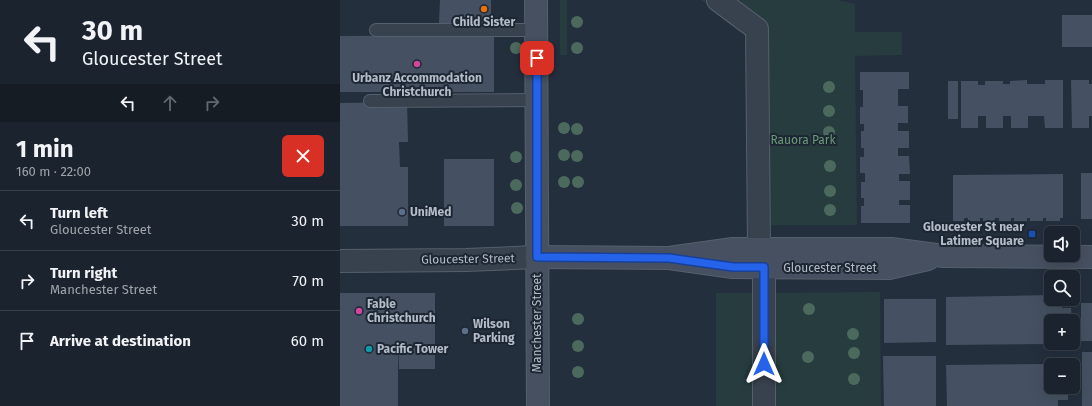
<!DOCTYPE html>
<html lang="en">
<head>
<meta charset="utf-8">
<style>
	:root { --surface:#1b232e; --page:#242b36; --text:#f1f3f6; --muted:#a0a4aa; --line:#39404a }
	body { margin:0; font-family:"Fira Sans",sans-serif; background:var(--page); color:var(--text); height:100vh; display:flex; flex-direction:column; font-size:15px; white-space:nowrap }
	* { box-sizing:border-box; margin:0 }
	p { font-size:13px; color:var(--muted) }
	.icon { flex:none; width:22px; height:22px; fill:none; stroke:currentColor; stroke-width:2; stroke-linecap:round; stroke-linejoin:round }
	.map { position:relative; flex:1; overflow:hidden }
	.drawer { display:flex; flex-direction:column; background:var(--surface); width:340px }
	.drawer>* { flex:none }
	.hud { background:#1b232e; color:var(--text); overflow:hidden }
	.controls { position:absolute; left:704px; top:226px; display:grid; gap:8px }
	.controls a { display:grid; place-items:center; width:36px; height:36px; border-radius:6px; background:var(--surface); box-shadow:0 4px 16px #0002,0 0 0 1px var(--line); font-size:20px }
	.pin { position:absolute; display:grid; place-items:center; width:34px; height:34px; color:#fff; margin:-17px; border-radius:8px; box-shadow:0 2px 6px #0006 }
	.me { position:absolute; width:44px; margin:-22px; rotate:0deg; stroke-linejoin:round; filter:drop-shadow(0 0 3px #0008) }
	.turn { display:flex; align-items:center; gap:14px; height:84px; padding:0 16px; font-size:18px }
	.turn .icon { width:52px; height:52px; stroke-width:2.5 }
	.turn b { display:block; font-size:28px; line-height:34px }
	.lanes { display:flex; align-items:center; height:38px; padding:0 16px; background:#0003; justify-content:center; gap:20px; direction:ltr }
	.lanes .off { opacity:.35 }
	.round { display:grid; place-items:center; flex:none; width:42px; height:42px; border-radius:6px; background:var(--page) }
	.headline { display:flex; align-items:center; justify-content:space-between; height:68px; padding:0 16px }
	h1 { font-size:24px; font-weight:700; line-height:30px }
	ul { padding:0; list-style:none }
	li { display:flex; align-items:center; gap:12px; height:60px; padding:0 16px; border-top:1px solid var(--line) }
	li div { flex:1 }
	li b { display:block; font-size:15px }
	li em { font-style:normal }
	main { display:flex; flex:1; min-height:0 }
	.map>svg:first-child { display:block }
	.green { fill:#263c3f }
	.building { fill:#455162 }
	.lines { fill:none; stroke-linecap:round; stroke-linejoin:round }
	.lane-casing { stroke:#565f6c; stroke-width:14 }
	.street-casing { stroke:#565f6c; stroke-width:24 }
	.secondary-casing { stroke:#565f6c; stroke-width:24 }
	.lane { stroke:#38414e; stroke-width:12 }
	.street { stroke:#38414e; stroke-width:22 }
	.secondary { stroke:#465061; stroke-width:22 }
	.tree { fill:#4b6a5d }
	.route-casing { stroke:#184099; stroke-width:10 }
	.route { stroke:#2563eb; stroke-width:7 }
	.food-dot { fill:#e8710a; stroke:#1d2633; stroke-width:1.5 }
	.hotel-dot { fill:#d1479c; stroke:#1d2633; stroke-width:1.5 }
	.service-dot { fill:#5c6f8a; stroke:#1d2633; stroke-width:1.5 }
	.transit-dot { fill:#1a4fb4; stroke:#1d2633; stroke-width:1.5 }
	.culture-dot { fill:#0f9aa8; stroke:#1d2633; stroke-width:1.5 }
	.labels { text-anchor:middle; dominant-baseline:central; stroke-width:4; stroke-linejoin:round; paint-order:stroke }
	.poi-label { font-size:12px; font-weight:bold; fill:#b4bcc9; stroke:#1d2633; text-anchor:start }
	.park-label { font-size:12px; fill:#6b9a76; stroke:#1d2633 }
	.street-label { font-size:12px; fill:#b4bcc9; stroke:#1d2633 }
</style>
</head>
<body>
<main>
<section class="drawer">
<div class="hud">
<div class="turn"><svg class="icon" aria-label="left" viewBox="0 0 24 24"><path d="M17 20v-9H6M10 6l-5 5 5 5"/></svg><div><b>30 m</b>Gloucester Street</div></div>
<div class="lanes"><svg class="icon" aria-label="left" viewBox="0 0 24 24"><path d="M17 20v-9H6M10 6l-5 5 5 5"/></svg><svg class="icon off" aria-label="ahead" viewBox="0 0 24 24"><path d="M12 20V5M6 11l6-6 6 6"/></svg><svg class="icon off" aria-label="right" viewBox="0 0 24 24"><path d="M7 20v-9h11M14 6l5 5-5 5"/></svg></div>
</div>
<div class="headline"><div><h1>1 min</h1><p>160 m · 22:00</p></div><a class="round" style="background:#d93025;color:#fff"><svg class="icon" aria-label="close" viewBox="0 0 24 24"><path d="M6 6l12 12M18 6L6 18"/></svg></a></div>
<ul>
<li><svg class="icon" aria-label="left" viewBox="0 0 24 24"><path d="M17 20v-9H6M10 6l-5 5 5 5"/></svg><div><b>Turn left</b><p>Gloucester Street</p></div><em>30 m</em></li>
<li><svg class="icon" aria-label="right" viewBox="0 0 24 24"><path d="M7 20v-9h11M14 6l5 5-5 5"/></svg><div><b>Turn right</b><p>Manchester Street</p></div><em>70 m</em></li>
<li><svg class="icon" aria-label="arrive" viewBox="0 0 24 24"><path d="M6 21V4h12l-3 4 3 4H6"/></svg><div><b>Arrive at destination</b></div><em>60 m</em></li>
</ul>
</section>
<div class="map">
<svg width="752" height="406" viewBox="0 0 752 406">
	<rect width="100%" height="100%" fill="#242f3e"/>
	<g class="green">
		<rect x="220" y="0" width="7" height="55"/>
		<path d="M361,0H498L515,4V32H562V55L515,56L517,225H418L410,38Z"/>
		<path d="M540,292L541,406H376V293Z"/>
	</g>
	<g class="building">
		<path d="M100,0H151V23H99Z"/>
		<rect x="722" y="15" width="30" height="32"/>
		<path d="M154,35V92H0V36Z"/>
		<path d="M520,72H569V89H558V106H568V123H558V131H569V148H558V156H569L570,174H559V181H570V200H559V205H570V223H521V206H524V198H521V182H525V173H520V157H524V148H521V131H524V124H520V107H523V90H520Z"/>
		<path d="M687,80V84H705V80H723V128H705L704,116H688V128H671V116H663V128H646V116H638V128H621V81H638V85H645V81H663V84H670V81Z"/>
		<path d="M731,80H749V84H752V116H749V128H732Z"/>
		<rect x="608" y="81" width="10" height="38"/>
		<path d="M67,102L68,142H59L60,167H68V226H0V103Z"/>
		<rect x="104" y="159" width="50" height="67"/>
		<rect x="741" y="173" width="11" height="46"/>
		<path d="M723,174V218H720V221H706V218H703V221H690V218H687V221H674V218H671V221H659V218H655V221H643V218H640V221H628V218H624V221H613V175Z"/>
		<path d="M0,293H95V369H59L58,345V406H0Z"/>
		<path d="M711,295V299H722V308H731L732,321H711V344L606,345V297Z"/>
		<path d="M544,299H596V342L544,343Z"/>
		<rect x="741" y="303" width="11" height="38"/>
		<rect x="742" y="352" width="10" height="54"/>
		<path d="M543,356H596V406H544Z"/>
		<path d="M711,364V387H728V400H718V406H607L606,365Z"/>
	</g>
	<g class="lines">
		<g class="lane-casing">
			<g id="lane">
				<path d="M36,30H197"/>
				<path d="M30,101L197,100"/>
			</g>
		</g>
		<g class="street-casing">
			<g id="street">
				<path d="M378,0L417,29L419,249"/>
				<path d="M0,261L126,260L197,257"/>
				<path d="M424,267V406"/>
			</g>
		</g>
		<g class="secondary-casing">
			<g id="secondary">
				<path d="M196,0L198,406"/>
				<path d="M197,257L329,258L393,267L549,268L588,259"/>
				<path d="M329,258L393,249H551L604,256L752,257"/>
			</g>
		</g>
		<use href="#lane" class="lane"/>
		<use href="#street" class="street"/>
		<use href="#secondary" class="secondary"/>
	</g>
	<g class="tree">
		<circle cx="237" cy="22" r="6"/>
		<circle cx="176" cy="48" r="6"/>
		<circle cx="237" cy="48" r="6"/>
		<circle cx="489" cy="87" r="6"/>
		<circle cx="489" cy="111" r="6"/>
		<circle cx="224" cy="128" r="6"/>
		<circle cx="237" cy="129" r="6"/>
		<circle cx="489" cy="132" r="6"/>
		<circle cx="224" cy="155" r="6"/>
		<circle cx="237" cy="156" r="6"/>
		<circle cx="176" cy="157" r="6"/>
		<circle cx="490" cy="166" r="6"/>
		<circle cx="224" cy="182" r="6"/>
		<circle cx="238" cy="182" r="6"/>
		<circle cx="176" cy="185" r="6"/>
		<circle cx="490" cy="191" r="6"/>
		<circle cx="177" cy="208" r="6"/>
		<circle cx="490" cy="210" r="6"/>
		<circle cx="469" cy="309" r="6"/>
		<circle cx="238" cy="319" r="6"/>
		<circle cx="513" cy="334" r="6"/>
		<circle cx="238" cy="346" r="6"/>
		<circle cx="514" cy="353" r="6"/>
		<circle cx="468" cy="357" r="6"/>
		<circle cx="238" cy="372" r="6"/>
		<circle cx="514" cy="379" r="6"/>
	</g>
	<g class="lines">
		<g class="route-casing">
			<path id="route" d="M197,58V257L329,258L393,267H424V364"/>
		</g>
		<use href="#route" class="route"/>
	</g>
	<circle class="food-dot" cx="144" cy="9" r="4"/>
	<g class="hotel-dot">
		<circle cx="77" cy="64" r="4"/>
		<circle cx="19" cy="311" r="4"/>
	</g>
	<g class="service-dot">
		<circle cx="62" cy="212" r="4"/>
		<circle cx="125" cy="331" r="4"/>
	</g>
	<rect class="transit-dot" x="688" y="230" width="8" height="8" rx="2"/>
	<circle class="culture-dot" cx="29" cy="349" r="4"/>
	<g class="labels">
		<g class="poi-label">
			<text x="144" y="22" text-anchor="middle">Child Sister</text>
			<text x="77" y="78" text-anchor="middle">Urbanz Accommodation<tspan x="77" dy="14">Christchurch</tspan></text>
			<text x="70" y="212">UniMed</text>
			<text x="684" y="227" text-anchor="end">Gloucester St near<tspan x="684" dy="14">Latimer Square</tspan></text>
			<text x="27" y="304">Fable<tspan x="27" dy="14">Christchurch</tspan></text>
			<text x="133" y="324">Wilson<tspan x="133" dy="14">Parking</tspan></text>
			<text x="37" y="349">Pacific Tower</text>
		</g>
		<g class="park-label">
			<text x="463" y="140">Rauora Park</text>
		</g>
		<g class="street-label">
			<text transform="translate(128 259) rotate(-1)">Gloucester Street</text>
			<text x="490" y="268">Gloucester Street</text>
			<text transform="translate(197 323) rotate(-90)">Manchester Street</text>
		</g>
	</g>
</svg>
<div class="controls">
<a><svg class="icon" aria-label="sound" viewBox="0 0 24 24"><path d="M4 9h4l5-4v14l-5-4H4zM17 9q2 3 0 6"/></svg></a>
<a><svg class="icon" aria-label="search" viewBox="0 0 24 24"><circle cx="10" cy="10" r="6"/><path d="M15 15l6 6"/></svg></a>
<a>+</a>
<a>−</a>
</div>
<div class="pin" style="left:197px;top:58px;background:#d93025"><svg class="icon" aria-label="arrive" viewBox="0 0 24 24"><path d="M6 21V4h12l-3 4 3 4H6"/></svg></div>
<svg class="me" style="left:424px;top:364px" viewBox="-20 -20 40 40"><path d="M0-17L14 15 0 8-14 15z" fill="#2563eb" stroke="#fff" stroke-width="4"/></svg>
</div>
</main>
</body>
</html>
